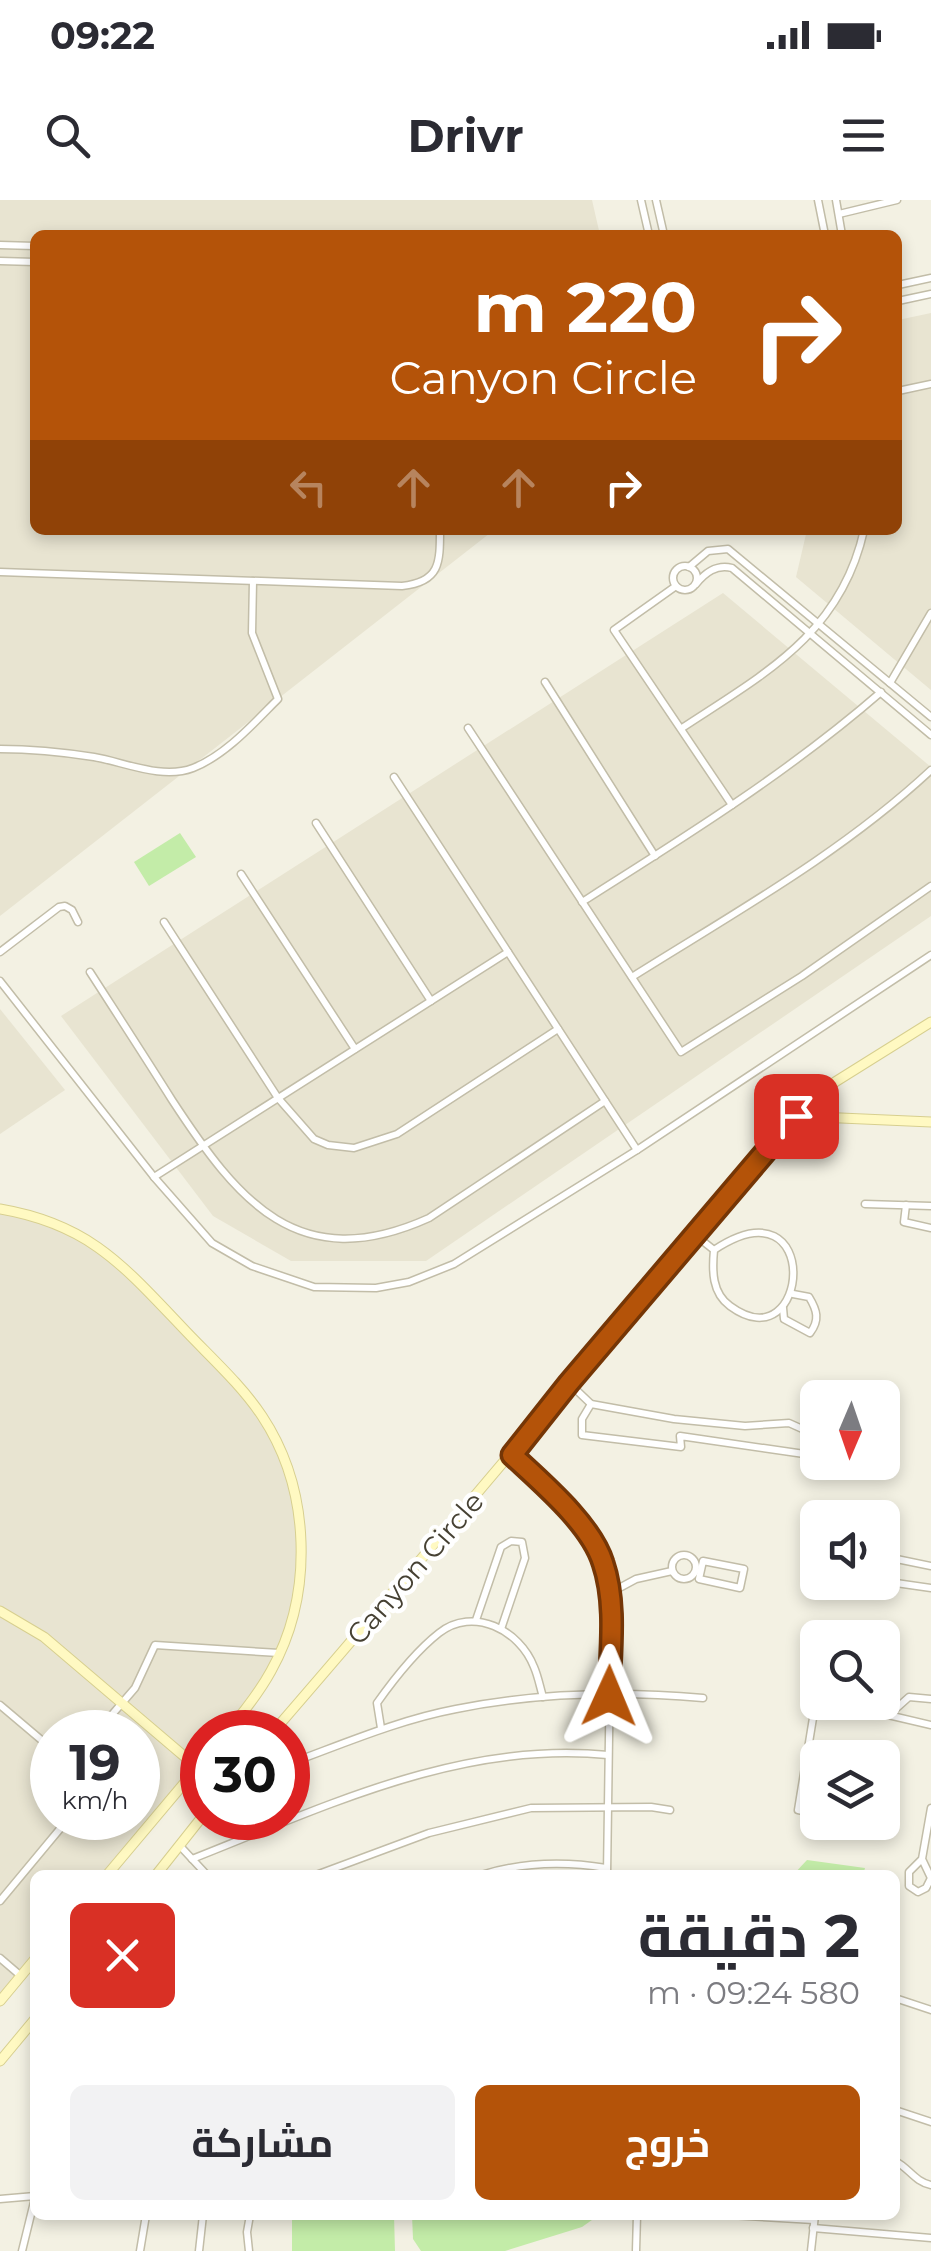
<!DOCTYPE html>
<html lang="ar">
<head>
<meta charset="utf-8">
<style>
	:root { --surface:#fff; --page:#f2f2f3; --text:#2b2b33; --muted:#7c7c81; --accent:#b45309 }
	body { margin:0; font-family:Montserrat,Cairo,sans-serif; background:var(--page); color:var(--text); direction:rtl; height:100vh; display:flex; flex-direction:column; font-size:38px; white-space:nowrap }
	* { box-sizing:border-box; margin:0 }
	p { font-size:32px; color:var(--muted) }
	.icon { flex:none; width:55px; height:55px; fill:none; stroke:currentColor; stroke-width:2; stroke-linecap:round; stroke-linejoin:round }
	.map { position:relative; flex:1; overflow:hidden; direction:ltr }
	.panel { position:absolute; left:30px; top:1670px; width:870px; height:350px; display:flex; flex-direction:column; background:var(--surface); border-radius:15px; box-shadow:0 5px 15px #0003; direction:rtl }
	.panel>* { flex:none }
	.banner { position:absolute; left:30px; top:30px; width:872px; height:305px; border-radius:15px; box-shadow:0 5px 15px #0003; direction:rtl; background:#b45309; color:#fff; overflow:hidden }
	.needle { width:65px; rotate:182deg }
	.controls { position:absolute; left:800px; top:1180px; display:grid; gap:20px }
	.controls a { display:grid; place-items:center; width:100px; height:100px; border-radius:15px; background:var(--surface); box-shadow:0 5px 15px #0003; font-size:50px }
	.speed { position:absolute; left:30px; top:1510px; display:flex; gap:20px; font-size:50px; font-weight:700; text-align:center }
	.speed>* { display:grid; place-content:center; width:130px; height:130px; border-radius:50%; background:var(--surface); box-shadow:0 5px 15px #0003; line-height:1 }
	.speed small { font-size:25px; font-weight:400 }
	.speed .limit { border:15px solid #d22; background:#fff; color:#111 }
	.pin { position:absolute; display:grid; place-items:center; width:85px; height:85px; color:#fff; margin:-42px; border-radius:20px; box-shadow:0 5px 15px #0006 }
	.me { position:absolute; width:110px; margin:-55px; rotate:1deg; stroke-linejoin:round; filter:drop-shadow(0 0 8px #0008) }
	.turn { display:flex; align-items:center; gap:35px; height:210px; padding:0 40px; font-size:45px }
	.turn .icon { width:130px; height:130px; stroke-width:2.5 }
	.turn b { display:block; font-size:70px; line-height:85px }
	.lanes { display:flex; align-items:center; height:95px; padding:0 40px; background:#0003; justify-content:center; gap:50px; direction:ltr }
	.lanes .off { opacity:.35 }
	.round { display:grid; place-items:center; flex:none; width:105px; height:105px; border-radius:15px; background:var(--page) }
	.overview { display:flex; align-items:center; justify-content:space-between; height:170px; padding:0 40px }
	h1 { font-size:60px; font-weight:700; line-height:75px }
	.cta { display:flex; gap:20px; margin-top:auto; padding:20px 40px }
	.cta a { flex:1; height:115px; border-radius:15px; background:var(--accent); color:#fff; font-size:40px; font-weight:700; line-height:115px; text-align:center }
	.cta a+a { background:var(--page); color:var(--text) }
	.status { display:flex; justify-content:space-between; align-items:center; height:70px; padding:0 50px; background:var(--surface); direction:ltr }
	.status svg { height:28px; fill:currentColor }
	header { display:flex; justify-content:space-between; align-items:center; height:130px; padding:0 40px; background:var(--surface); font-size:45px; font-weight:700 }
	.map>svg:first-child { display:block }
	.residential { fill:#e8e4d1; fill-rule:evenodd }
	.green { fill:#c3eca8 }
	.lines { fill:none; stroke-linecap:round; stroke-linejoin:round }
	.street-casing { stroke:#c2bda8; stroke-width:9 }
	.secondary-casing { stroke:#d7cf8f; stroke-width:11 }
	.street { stroke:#fff; stroke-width:6 }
	.secondary { stroke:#fff9c2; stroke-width:9 }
	.route-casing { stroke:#753606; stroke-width:25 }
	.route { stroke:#b45309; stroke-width:18 }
	.labels { text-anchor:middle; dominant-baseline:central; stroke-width:9; stroke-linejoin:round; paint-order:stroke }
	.street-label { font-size:28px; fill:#464133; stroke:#fff }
</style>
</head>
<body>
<div class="status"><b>09:22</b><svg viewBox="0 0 49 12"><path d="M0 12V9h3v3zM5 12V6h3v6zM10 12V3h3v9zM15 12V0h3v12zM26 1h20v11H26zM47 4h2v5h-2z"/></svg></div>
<header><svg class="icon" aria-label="menu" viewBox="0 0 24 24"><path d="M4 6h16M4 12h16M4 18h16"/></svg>Drivr<svg class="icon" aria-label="search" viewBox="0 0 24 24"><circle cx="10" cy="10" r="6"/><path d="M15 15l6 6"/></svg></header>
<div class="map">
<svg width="931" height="2051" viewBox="0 0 931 2051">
	<rect width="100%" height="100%" fill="#f3f1e3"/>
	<g class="residential">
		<path d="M0,0H592L600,35H35V330H494L0,716Z"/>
		<path d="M931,113V490L796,377L807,330H898V120Z"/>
		<path d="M723,393L931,567V716L426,1061H291L213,1016L61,816Z"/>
		<path d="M0,809L65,890L0,934Z"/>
		<path d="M0,1011L52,1025L107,1054L246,1197L262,1219L283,1264L298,1320L295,1401L271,1469L224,1532H202V1559L104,1675H35V1757L0,1798ZM52,1532H138V1618H52Z"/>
	</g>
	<g class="green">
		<path d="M180,633L196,657L149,686L134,662Z"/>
		<path d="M807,1660L865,1668L863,1675H793Z"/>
		<path d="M292,2015H394L395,2051H292Z"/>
		<path d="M412,2015H599L582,2027L505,2051H421L413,2039Z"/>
	</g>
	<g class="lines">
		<g class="street-casing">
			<g id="street">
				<path d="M641,0L649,35"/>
				<path d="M656,0L664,35"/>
				<path d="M818,0L825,35"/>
				<path d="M836,0L842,35"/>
				<path d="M839,14L897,0"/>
				<path d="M0,45L35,46"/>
				<path d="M0,61L35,62"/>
				<path d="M898,85L931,78"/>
				<path d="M898,101L931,94"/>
				<path d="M898,191L931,184"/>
				<circle cx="685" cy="378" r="12"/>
				<path d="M689,367L708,351L728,349L931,517"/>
				<path d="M0,372L402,386C440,382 440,363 440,330"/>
				<path d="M696,384C705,373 716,364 732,368L931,535"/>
				<path d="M676,386L614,430L732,605"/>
				<path d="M545,482L655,656"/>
				<path d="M890,483L931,413"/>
				<path d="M468,528L681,852L802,776L931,686"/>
				<path d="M682,528C764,474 841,434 864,330"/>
				<path d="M0,549C32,549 62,552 94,557C124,562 162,580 193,568C226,555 254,523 278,499L252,433L253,381"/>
				<path d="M394,577L637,950"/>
				<path d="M316,623L431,801"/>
				<path d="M241,674L355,849"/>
				<path d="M582,702C685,637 789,572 881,492"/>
				<path d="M164,722L278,898L314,939L328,945L354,948L397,934L558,829"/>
				<path d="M0,752L59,707L65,706L72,710L78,722"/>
				<path d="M90,772C117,814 145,857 172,900C238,1001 298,1077 429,1018L605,901"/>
				<path d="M632,777C734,713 842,653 931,570"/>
				<path d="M0,781L154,977L212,1043L252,1066L314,1087L376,1088L409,1082L454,1064L637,950L931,755"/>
				<path d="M154,977L508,752"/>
				<path d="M865,1004L931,1006"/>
				<path d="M906,1005L904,1022L931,1028"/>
				<path d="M695,1035L714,1050C712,1071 712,1093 730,1106C810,1165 824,977 714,1050"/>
				<path d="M783,1108L784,1119L810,1133C820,1120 817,1110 809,1097L793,1094"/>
				<path d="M569,1183L591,1204L674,1219L745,1226L789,1223L818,1236"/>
				<path d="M591,1204L582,1219V1235L681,1247L680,1236L818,1256"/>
				<path d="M512,1255L585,1330L603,1360L611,1400L607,1675"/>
				<circle cx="684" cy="1367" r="12"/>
				<path d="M882,1356L931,1366"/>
				<path d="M703,1361L744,1369L740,1388L699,1379Z"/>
				<path d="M882,1381L931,1388"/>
				<path d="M833,1382L831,1391L851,1395L854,1382"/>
				<path d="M610,1393L636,1379L672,1371"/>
				<path d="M476,1420L501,1347L511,1341L522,1342L525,1358L501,1429"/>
				<path d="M0,1505L52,1549"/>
				<path d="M890,1514L909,1497L931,1499"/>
				<path d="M381,1528L377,1503C394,1479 416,1451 439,1433C473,1406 520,1430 534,1467C538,1476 540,1487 543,1497"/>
				<path d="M97,1532L135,1488L155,1445L279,1453"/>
				<path d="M288,1564C343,1544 398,1520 456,1509C536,1493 621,1491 703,1498"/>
				<path d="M801,1594L818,1597"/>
				<path d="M818,1614L798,1610L813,1518L823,1503H837L931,1525"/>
				<path d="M180,1646L207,1675"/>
				<path d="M192,1659C324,1607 462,1540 608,1555"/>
				<path d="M922,1659L931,1678L926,1688L918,1692L909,1686V1672L922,1659L931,1608"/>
				<path d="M316,1675L429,1633L531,1608L651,1607L670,1610"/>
				<path d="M481,1675C523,1662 564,1661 606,1668"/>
				<path d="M0,1701L69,1618"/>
				<path d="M0,1758L21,1776"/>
				<path d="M895,1798L931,1810"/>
				<path d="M895,1910L931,1922"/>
				<path d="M895,1961C909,1968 915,1982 931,1985"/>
				<path d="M0,1999L35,1996"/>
				<path d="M730,2015L814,2020"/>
				<path d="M813,2028L931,2038"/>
				<path d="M22,2051L35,1998"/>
				<path d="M140,2051L146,2015"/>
				<path d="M199,2051L203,2015"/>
				<path d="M249,2051L247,2032L250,2015"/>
				<path d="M636,2051L637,2015"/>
				<path d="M811,2051L815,2015"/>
			</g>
		</g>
		<g class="secondary-casing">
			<g id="secondary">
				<path d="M796,916L931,922"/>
				<path d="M0,1009C88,1024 122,1064 181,1126C208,1155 240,1183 262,1216C311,1290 314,1394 271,1471C259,1493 243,1513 227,1532"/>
				<path d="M0,1411L44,1437L198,1568"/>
				<path d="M273,1532C448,1330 619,1124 792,920L835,882L931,822"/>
				<path d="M107,1675L202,1562"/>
				<path d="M156,1675L202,1617"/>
				<path d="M0,1801L35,1759"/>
				<path d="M0,1861L35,1819"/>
			</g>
		</g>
		<use href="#street" class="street"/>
		<use href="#secondary" class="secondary"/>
	</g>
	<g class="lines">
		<g class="route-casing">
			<path id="route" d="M609,1496C610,1453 617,1404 603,1363C591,1324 542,1283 512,1255L569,1183L796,916"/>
		</g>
		<use href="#route" class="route"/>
	</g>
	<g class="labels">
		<g class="street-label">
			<text transform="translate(415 1368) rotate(-49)">Canyon Circle</text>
		</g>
	</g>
</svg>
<div class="controls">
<a><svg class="needle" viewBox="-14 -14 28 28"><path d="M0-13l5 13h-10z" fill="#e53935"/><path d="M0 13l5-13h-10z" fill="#7c7c81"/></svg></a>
<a><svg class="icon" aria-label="sound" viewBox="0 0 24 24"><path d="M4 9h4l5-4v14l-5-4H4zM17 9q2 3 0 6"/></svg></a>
<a><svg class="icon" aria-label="search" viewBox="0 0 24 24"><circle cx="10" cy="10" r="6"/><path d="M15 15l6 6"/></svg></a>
<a><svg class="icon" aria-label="layers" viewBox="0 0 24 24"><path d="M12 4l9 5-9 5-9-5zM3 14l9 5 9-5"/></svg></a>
</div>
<div class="speed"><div>19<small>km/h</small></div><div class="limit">30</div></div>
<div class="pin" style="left:796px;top:916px;background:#d93025"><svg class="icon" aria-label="arrive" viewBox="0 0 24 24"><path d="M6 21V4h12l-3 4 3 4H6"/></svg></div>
<svg class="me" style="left:609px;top:1496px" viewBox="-20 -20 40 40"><path d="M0-17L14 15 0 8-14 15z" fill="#b45309" stroke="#fff" stroke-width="4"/></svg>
<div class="banner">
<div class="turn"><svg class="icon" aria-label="right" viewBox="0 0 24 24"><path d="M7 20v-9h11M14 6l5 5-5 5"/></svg><div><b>220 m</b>Canyon Circle</div></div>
<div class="lanes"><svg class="icon off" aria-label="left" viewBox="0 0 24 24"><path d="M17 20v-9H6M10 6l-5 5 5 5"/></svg><svg class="icon off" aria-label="ahead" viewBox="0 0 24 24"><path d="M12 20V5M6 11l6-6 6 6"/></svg><svg class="icon off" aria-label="ahead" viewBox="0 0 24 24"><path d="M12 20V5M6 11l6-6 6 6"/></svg><svg class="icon" aria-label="right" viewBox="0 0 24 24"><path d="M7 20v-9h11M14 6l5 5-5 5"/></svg></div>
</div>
<section class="panel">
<div class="overview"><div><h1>2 دقيقة</h1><p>580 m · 09:24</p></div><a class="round" style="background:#d93025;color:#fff"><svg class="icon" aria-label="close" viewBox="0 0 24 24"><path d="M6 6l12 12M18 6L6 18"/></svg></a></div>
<div class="cta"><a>خروج</a><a>مشاركة</a></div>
</section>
</div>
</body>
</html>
